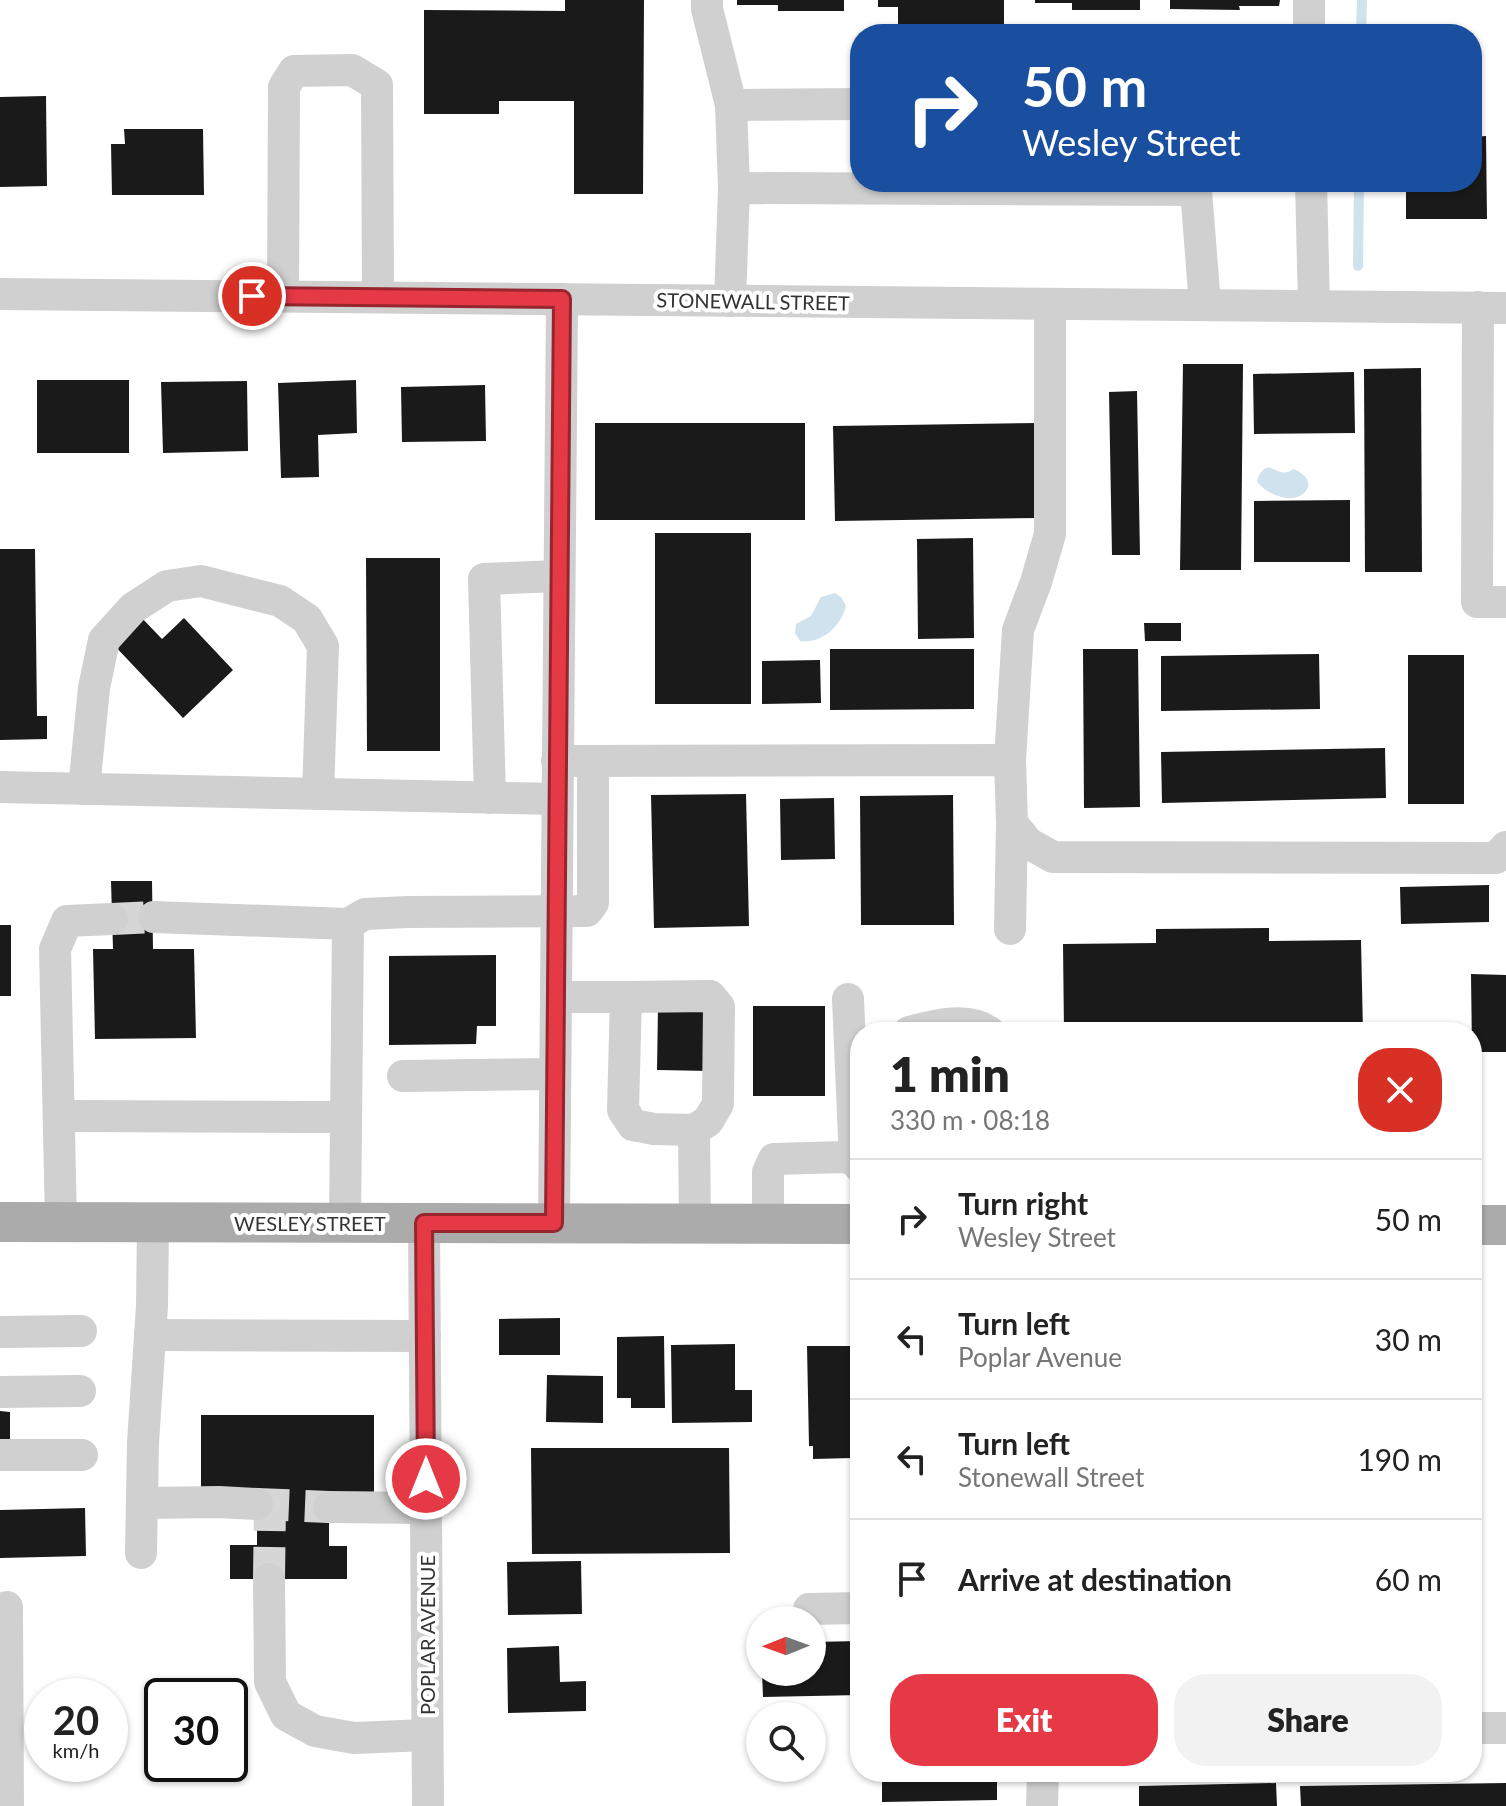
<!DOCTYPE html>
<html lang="en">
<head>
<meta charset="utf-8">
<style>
	:root { --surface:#fff; --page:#f2f2f2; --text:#222; --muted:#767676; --line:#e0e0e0; --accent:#e63946 }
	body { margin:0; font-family:Lato,sans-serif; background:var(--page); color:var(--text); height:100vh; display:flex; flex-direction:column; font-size:30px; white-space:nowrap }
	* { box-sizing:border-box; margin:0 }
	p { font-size:26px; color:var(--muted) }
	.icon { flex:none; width:44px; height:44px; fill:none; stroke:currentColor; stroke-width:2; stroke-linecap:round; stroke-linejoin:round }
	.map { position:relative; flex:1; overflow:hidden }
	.panel { position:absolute; left:850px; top:1022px; width:632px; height:760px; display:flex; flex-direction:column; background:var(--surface); border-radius:32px; box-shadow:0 2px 6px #0004 }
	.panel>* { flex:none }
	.banner { position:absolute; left:850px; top:24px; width:632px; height:168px; border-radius:32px; box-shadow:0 2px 6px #0004; background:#1a4fa0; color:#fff; overflow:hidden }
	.needle { width:52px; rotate:269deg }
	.controls { position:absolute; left:746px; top:1606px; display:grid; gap:16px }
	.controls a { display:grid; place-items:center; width:80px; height:80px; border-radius:50%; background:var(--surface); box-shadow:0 2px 6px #0004; font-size:40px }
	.speed { position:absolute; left:24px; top:1678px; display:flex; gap:16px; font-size:40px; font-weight:700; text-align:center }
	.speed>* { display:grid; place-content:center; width:104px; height:104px; border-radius:50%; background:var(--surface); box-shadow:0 2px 6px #0004; line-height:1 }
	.speed small { font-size:20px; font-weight:400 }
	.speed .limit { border:4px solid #111; border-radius:12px; background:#fff; color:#111 }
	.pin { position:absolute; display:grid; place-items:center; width:68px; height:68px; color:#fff; margin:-34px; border:4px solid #fff; border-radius:50%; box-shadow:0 2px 8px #0007 }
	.me { position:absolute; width:88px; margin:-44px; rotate:0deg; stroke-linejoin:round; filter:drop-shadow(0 0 6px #0008) }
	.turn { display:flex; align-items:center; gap:28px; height:168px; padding:0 40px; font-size:36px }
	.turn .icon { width:104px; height:104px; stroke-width:2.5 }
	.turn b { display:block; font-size:56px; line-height:68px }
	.round { display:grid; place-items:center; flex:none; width:84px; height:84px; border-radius:32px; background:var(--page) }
	.head { display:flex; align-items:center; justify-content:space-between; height:136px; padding:0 40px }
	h1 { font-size:48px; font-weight:800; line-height:60px }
	.primary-button { display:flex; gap:16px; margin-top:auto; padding:16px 40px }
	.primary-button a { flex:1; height:92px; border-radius:32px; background:var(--accent); color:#fff; font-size:32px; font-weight:800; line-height:92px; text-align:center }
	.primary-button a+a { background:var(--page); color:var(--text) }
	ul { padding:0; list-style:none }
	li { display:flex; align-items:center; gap:24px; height:120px; padding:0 40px; border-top:2px solid var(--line) }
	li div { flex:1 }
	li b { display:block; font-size:30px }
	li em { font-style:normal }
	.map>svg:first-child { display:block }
	.water { fill:#cfe2ee }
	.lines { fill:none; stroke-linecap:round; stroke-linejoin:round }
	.stream { stroke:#cfe2ee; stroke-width:10 }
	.building { fill:#1a1a1a }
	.minor-tunnel { stroke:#d6d6d6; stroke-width:32; stroke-dasharray:32 16; stroke-linecap:butt }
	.minor { stroke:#d0d0d0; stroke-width:32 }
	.major { stroke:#ababab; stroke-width:40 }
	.route-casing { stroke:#96252e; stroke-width:20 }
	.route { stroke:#e63946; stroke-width:14 }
	.labels { text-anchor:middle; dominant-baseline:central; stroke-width:8; stroke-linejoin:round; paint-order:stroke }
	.street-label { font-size:20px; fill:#333; stroke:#fff }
</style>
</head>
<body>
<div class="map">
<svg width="1506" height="1806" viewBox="0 0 1506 1806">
	<rect width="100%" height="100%" fill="#fff"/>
	<g class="water">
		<path d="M1269,467C1278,471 1285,476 1293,469C1303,472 1315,483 1304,493C1292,505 1265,494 1257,481C1259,474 1262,469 1269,467Z"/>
		<path d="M835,593L842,598L846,606C841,626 822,644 800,641L795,633L796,624L811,616L821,597Z"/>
	</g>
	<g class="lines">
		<g class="stream">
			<path d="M1361,34L1362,0"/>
			<path d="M1358,266L1359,182"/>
		</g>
	</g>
	<g class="building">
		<path d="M565,0H644L643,194H574V101H499V114H424V10L565,11Z"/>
		<path d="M737,0H844V11H778V5H737Z"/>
		<path d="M878,0H1004V34H898V7H878Z"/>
		<path d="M1035,0H1140V10H1072V3H1035Z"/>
		<path d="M1170,0H1280L1279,6H1239L1240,10L1170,9Z"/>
		<path d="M46,96L47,186L0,187V97Z"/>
		<path d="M124,129H203L204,195H112L111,144H125Z"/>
		<path d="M1486,136L1487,219H1406V182H1472V137Z"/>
		<path d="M1183,364H1243L1241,570H1180Z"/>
		<path d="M1421,368L1422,572H1365L1364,369Z"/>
		<path d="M1354,372L1355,433L1254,434L1253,374Z"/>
		<rect x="37" y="380" width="92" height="73"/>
		<path d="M356,380L357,433L318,435L319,477L281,478L278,383Z"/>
		<path d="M247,381L248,451L163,453L161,382Z"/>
		<path d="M485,385L486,441L402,442L401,387Z"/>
		<path d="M1137,391L1140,555H1112L1109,392Z"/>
		<rect x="595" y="423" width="210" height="97"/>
		<path d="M1039,423L1041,518L835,521L833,426Z"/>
		<path d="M1350,500V562H1254V501Z"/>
		<rect x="655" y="533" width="96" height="171"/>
		<path d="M973,538L974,638L918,639L917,539Z"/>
		<path d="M0,549H35L37,716H47V739L0,740Z"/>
		<path d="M366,558H440V751H367Z"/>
		<path d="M139,615L162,639L184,618L233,670L183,718L111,642Z"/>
		<path d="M1144,623H1181V641H1145Z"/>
		<path d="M830,649H974V709L830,710Z"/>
		<path d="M1083,649H1138L1140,807L1084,808Z"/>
		<path d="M1319,654L1320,709L1161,711V656Z"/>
		<rect x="1408" y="655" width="56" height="149"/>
		<path d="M820,660L821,703L762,704V661Z"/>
		<path d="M1385,748L1386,798L1162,803L1161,752Z"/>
		<path d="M746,794L749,926L654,928L651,795Z"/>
		<path d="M953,795L954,925H861L860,796Z"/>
		<path d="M834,798L835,859L781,860L780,799Z"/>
		<path d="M111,881H152L153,949H194L196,1038L95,1039L93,949H113Z"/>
		<path d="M1489,885V922L1401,924L1400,887Z"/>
		<rect x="0" y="925" width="11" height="71"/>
		<path d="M1269,928V941L1361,940L1363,1032H1064L1063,944L1156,943V929Z"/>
		<path d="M496,955V1026H477L476,1044L389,1045V956Z"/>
		<path d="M1471,974L1506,975V1052H1472Z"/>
		<rect x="753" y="1006" width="72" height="90"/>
		<path d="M658,1007L711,1008L710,1071L657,1070Z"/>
		<path d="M560,1318V1355H499V1319Z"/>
		<path d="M664,1336L665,1408H631V1398H617V1337Z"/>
		<path d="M735,1344V1390H752V1422L672,1423L671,1345Z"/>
		<path d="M807,1346H860V1442H853V1458L813,1459V1446H809Z"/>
		<path d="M547,1375L603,1376V1423L546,1422Z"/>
		<path d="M0,1411L10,1412V1439H0Z"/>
		<path d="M201,1415H374V1501L329,1507V1546H347V1579H230V1545H257V1494H201Z"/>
		<path d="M531,1448H729L730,1553L532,1554Z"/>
		<path d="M85,1508L86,1556L0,1558V1510Z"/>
		<path d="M581,1561L582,1614L508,1615L507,1562Z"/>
		<path d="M860,1641V1695L763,1697L762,1672H812V1642Z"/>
		<path d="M559,1646L560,1682L586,1681V1711L508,1713L507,1648Z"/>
		<path d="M882,1772H997V1800L882,1802Z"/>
		<path d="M1276,1783L1277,1806H1139V1786Z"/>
		<path d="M1506,1783V1806H1301L1300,1786Z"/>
	</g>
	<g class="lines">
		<g class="minor-tunnel">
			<path d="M112,919L154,917"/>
			<path d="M257,1504L329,1507"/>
			<path d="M269,1579L270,1505"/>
		</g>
		<g class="minor">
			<path d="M707,0V9L731,105L734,188"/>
			<path d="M1309,0V34"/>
			<path d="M731,105L860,104"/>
			<path d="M1311,182L1314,306"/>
			<path d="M0,294L1506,308"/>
			<path d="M283,296L284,87L294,71L352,70L377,85L378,297"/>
			<path d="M730,301L734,188L1196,190L1205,305"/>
			<path d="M1478,307L1477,602H1506"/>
			<path d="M1010,760L1018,630L1036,582L1050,534V304"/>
			<path d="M557,761L1010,760L1012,823L1028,843L1053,857L1496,858L1506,847"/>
			<path d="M0,787L557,799"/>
			<path d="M84,789L94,688L104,640L133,608L167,586L201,581L280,601L307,619L323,646L318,794"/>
			<path d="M490,798L484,579L559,576"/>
			<path d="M154,917L348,924"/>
			<path d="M1010,929L1012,823"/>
			<path d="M556,997H626L623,1110L633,1125L654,1129L694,1130L695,1223"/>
			<path d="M626,997L710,996L719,1007L718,1104L708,1121L694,1130"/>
			<path d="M848,999L855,1161"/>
			<path d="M909,1032C933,1026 968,1016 989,1032"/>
			<path d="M403,1076L555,1074"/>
			<path d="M59,1116L346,1117"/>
			<path d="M61,1223L55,949L67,921L112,919"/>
			<path d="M345,1223L348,924L365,914L407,912L587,911L593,903V761"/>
			<path d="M424,1223L428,1806"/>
			<path d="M554,1223L562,299"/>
			<path d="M768,1224V1172L774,1159L844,1157L855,1161L860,1167"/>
			<path d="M0,1332L81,1331"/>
			<path d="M150,1335L425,1336"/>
			<path d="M0,1392L80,1391"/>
			<path d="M0,1455H82"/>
			<path d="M142,1503L219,1502L257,1504"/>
			<path d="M329,1507L426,1508"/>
			<path d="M141,1553L143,1443L152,1306L153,1223"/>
			<path d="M269,1579L270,1682L286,1715L315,1731L354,1738L427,1735"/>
			<path d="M7,1607L8,1806"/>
			<path d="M809,1609L860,1608"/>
			<path d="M1472,1728H1506"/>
			<path d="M1042,1806L1043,1772"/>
		</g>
		<g class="major">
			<path d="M0,1222L860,1224"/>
			<path d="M1472,1225H1506"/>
		</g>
	</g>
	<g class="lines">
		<g class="route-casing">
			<path id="route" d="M252,296L562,299L554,1223H424L426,1479"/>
		</g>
		<use href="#route" class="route"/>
	</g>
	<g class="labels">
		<g class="street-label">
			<text transform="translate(753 301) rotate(1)">STONEWALL STREET</text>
			<text x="310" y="1223">WESLEY STREET</text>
			<text transform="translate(427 1635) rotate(-90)">POPLAR AVENUE</text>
		</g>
	</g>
</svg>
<div class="controls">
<a><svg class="needle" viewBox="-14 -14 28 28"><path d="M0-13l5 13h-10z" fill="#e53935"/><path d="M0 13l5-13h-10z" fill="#767676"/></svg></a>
<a><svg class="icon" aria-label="search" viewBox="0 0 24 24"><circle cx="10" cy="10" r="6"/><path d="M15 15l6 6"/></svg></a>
</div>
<div class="speed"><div>20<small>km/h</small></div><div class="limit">30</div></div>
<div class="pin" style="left:252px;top:296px;background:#d93025"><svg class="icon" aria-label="arrive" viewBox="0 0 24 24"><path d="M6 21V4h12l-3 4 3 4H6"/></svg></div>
<svg class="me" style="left:426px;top:1479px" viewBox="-20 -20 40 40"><circle r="17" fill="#e63946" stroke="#fff" stroke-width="3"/><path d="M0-11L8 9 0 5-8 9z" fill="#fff"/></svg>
<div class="banner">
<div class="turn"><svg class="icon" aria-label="right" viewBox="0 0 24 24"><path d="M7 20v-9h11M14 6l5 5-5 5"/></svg><div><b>50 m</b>Wesley Street</div></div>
</div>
<section class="panel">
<div class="head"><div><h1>1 min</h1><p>330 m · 08:18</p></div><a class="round" style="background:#d93025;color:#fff"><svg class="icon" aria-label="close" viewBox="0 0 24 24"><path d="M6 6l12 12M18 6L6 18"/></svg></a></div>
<ul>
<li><svg class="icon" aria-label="right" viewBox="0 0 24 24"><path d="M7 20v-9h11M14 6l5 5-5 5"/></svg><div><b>Turn right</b><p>Wesley Street</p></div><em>50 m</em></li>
<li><svg class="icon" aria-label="left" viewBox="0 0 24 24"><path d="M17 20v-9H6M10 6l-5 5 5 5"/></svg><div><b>Turn left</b><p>Poplar Avenue</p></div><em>30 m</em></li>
<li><svg class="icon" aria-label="left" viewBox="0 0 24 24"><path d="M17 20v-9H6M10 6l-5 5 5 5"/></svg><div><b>Turn left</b><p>Stonewall Street</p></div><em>190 m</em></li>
<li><svg class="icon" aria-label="arrive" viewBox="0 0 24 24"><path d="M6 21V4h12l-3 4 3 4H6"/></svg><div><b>Arrive at destination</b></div><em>60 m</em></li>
</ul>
<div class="primary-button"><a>Exit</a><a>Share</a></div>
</section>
</div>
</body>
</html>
